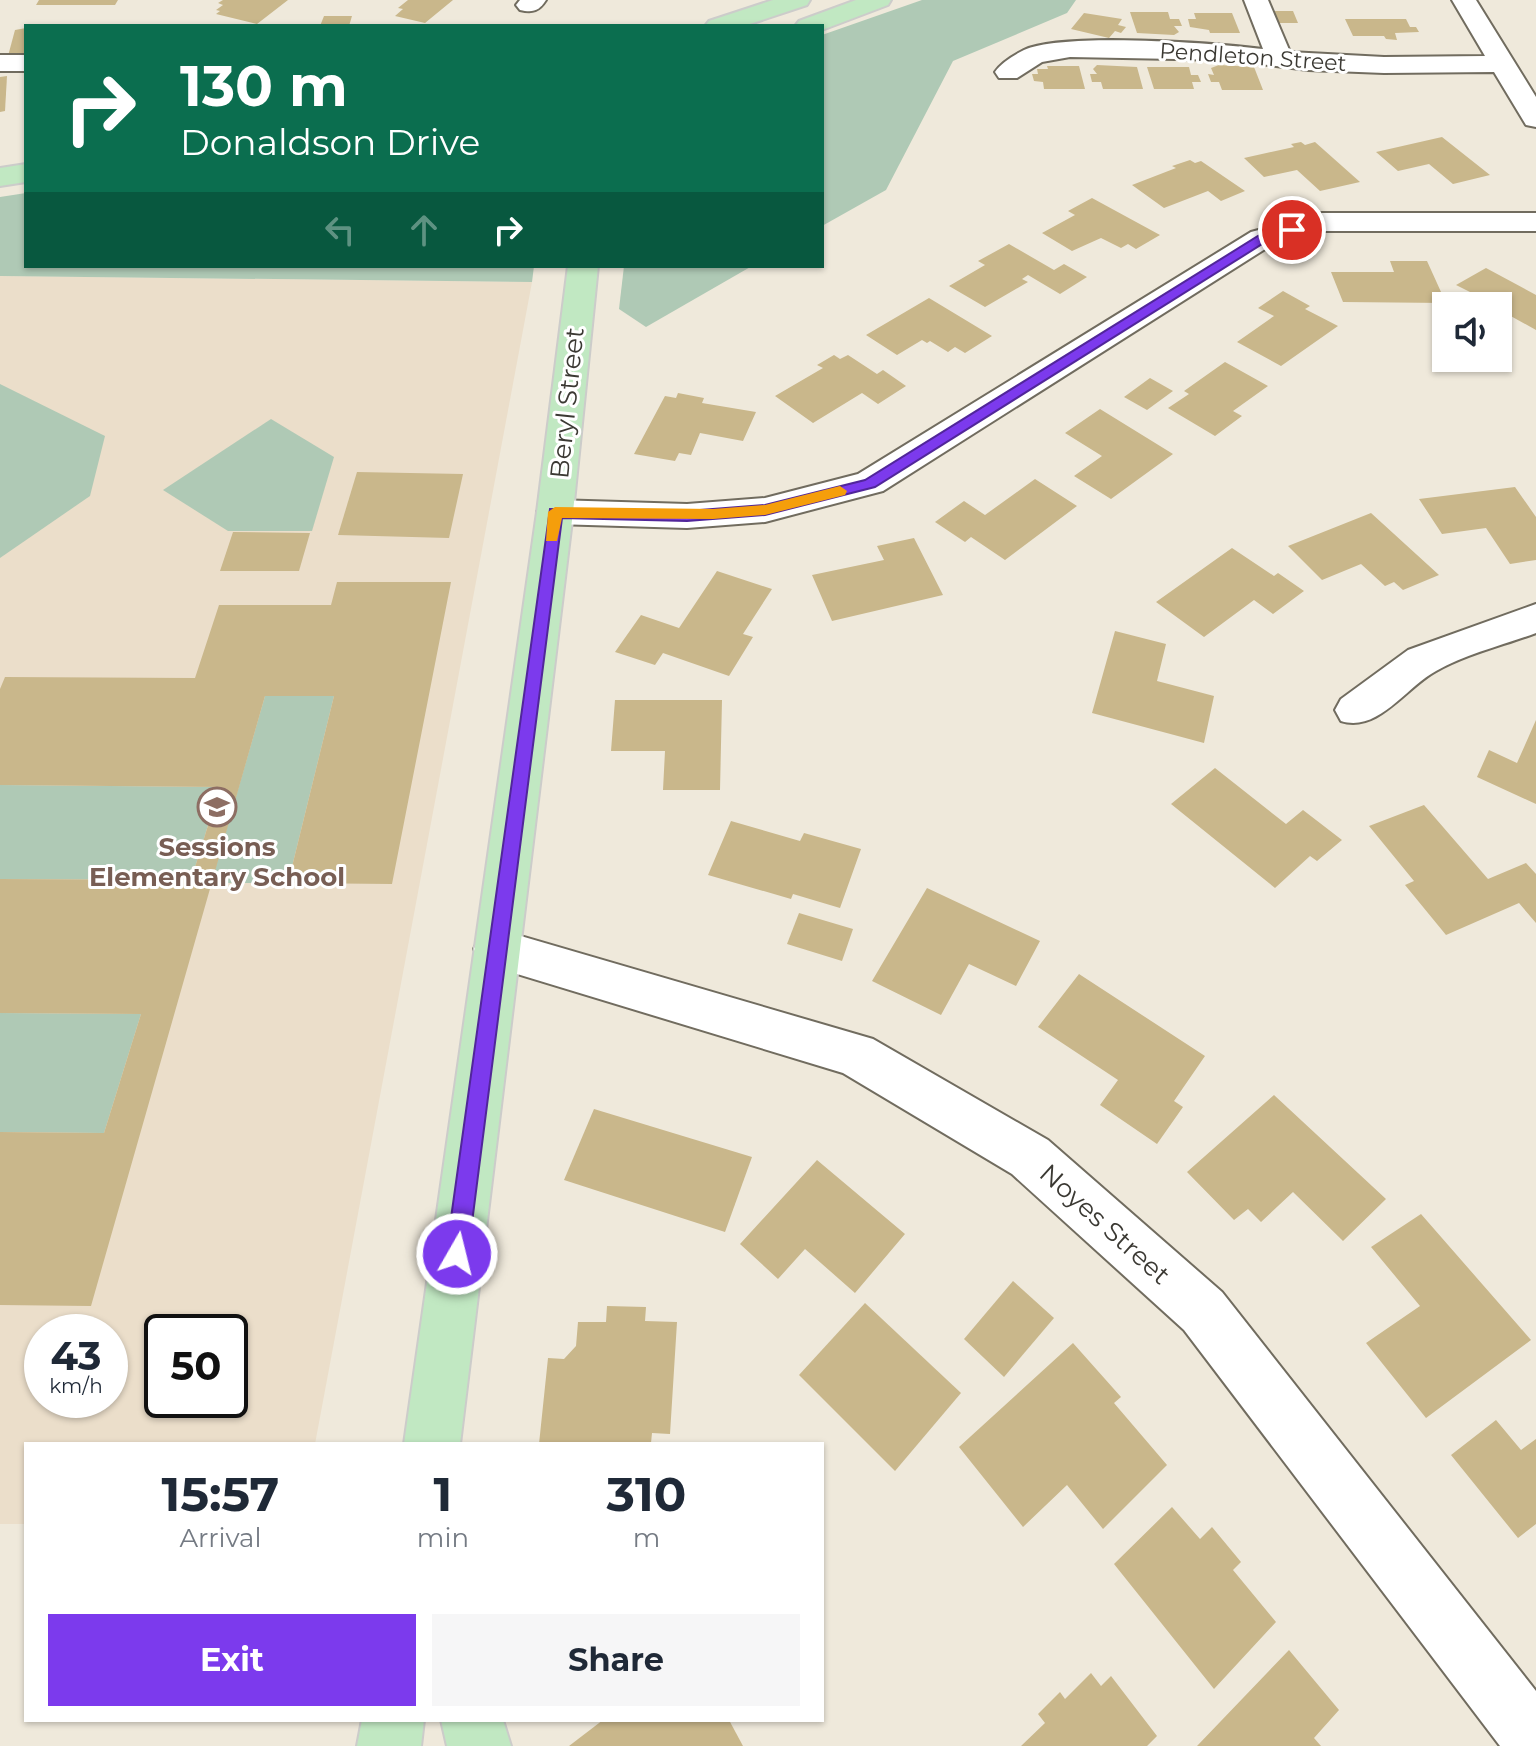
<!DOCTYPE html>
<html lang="en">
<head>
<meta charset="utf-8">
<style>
	:root { --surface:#fff; --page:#f6f6f7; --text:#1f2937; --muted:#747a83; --accent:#7c3aed }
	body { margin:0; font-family:Montserrat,sans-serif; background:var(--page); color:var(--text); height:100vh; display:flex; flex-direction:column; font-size:30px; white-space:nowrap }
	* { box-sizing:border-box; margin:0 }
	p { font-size:26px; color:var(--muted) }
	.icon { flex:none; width:44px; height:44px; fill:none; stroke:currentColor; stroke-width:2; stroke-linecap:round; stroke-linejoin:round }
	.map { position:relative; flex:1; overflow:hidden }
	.panel { position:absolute; left:24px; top:1442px; width:800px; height:280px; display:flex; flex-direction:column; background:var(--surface); border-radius:0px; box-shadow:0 2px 6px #0004 }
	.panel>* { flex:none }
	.banner { position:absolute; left:24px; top:24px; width:800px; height:244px; border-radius:0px; box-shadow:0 2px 6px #0004; background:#0b6e4f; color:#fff; overflow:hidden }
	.controls { position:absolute; left:1432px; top:292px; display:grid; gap:16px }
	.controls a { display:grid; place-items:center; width:80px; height:80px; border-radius:0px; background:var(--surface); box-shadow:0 2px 6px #0004; font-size:40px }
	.speed { position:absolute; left:24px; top:1314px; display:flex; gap:16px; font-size:40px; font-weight:700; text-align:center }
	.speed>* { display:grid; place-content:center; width:104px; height:104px; border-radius:50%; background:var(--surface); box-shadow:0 2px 6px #0004; line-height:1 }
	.speed small { font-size:20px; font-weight:400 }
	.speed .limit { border:4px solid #111; border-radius:12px; background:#fff; color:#111 }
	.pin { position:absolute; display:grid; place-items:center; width:68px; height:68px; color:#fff; margin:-34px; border:4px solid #fff; border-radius:50%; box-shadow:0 2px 8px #0007 }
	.me { position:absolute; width:88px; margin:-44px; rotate:8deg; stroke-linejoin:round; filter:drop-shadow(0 0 6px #0008) }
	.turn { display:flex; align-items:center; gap:28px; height:168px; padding:0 24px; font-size:36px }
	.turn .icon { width:104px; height:104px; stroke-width:2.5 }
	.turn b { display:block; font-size:56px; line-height:68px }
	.lanes { display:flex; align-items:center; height:76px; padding:0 24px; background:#0003; justify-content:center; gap:40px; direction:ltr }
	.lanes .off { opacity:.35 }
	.eta { display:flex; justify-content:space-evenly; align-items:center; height:136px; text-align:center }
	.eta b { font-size:48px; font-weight:700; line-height:56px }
	.primary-button { display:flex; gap:16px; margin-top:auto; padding:16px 24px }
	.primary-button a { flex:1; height:92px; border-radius:0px; background:var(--accent); color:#fff; font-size:32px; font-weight:700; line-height:92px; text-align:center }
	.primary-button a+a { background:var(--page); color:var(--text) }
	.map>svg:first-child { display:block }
	.education { fill:#ebdeca; fill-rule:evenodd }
	.green { fill:#afc9b5 }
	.building { fill:#c9b78b }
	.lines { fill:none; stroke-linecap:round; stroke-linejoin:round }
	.minor-casing { stroke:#716c5f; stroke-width:4 }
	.major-casing { stroke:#ccccca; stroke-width:4 }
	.minor { fill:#fff; fill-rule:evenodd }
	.major { fill:#c1e8c2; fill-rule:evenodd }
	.route { fill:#7c3aed; stroke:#51269a; stroke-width:2 }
	.slow { fill:#f59e0b }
	.labels { text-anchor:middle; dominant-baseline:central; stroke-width:6; stroke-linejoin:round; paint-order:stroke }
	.far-street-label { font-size:22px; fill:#3b3933; stroke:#fff }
	.street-label { font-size:26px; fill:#3b3933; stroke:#fff }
	.education-label { font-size:26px; font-weight:bold; fill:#785e54; stroke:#fff }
</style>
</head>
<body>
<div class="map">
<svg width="1536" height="1746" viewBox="0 0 1536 1746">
	<rect width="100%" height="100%" fill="#efe9db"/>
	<path class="education" d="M0,276L532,282L315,1444H26V1524H0ZM42,1332H110V1400H42ZM162,1332H230V1400H162Z"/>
	<g class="green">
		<path d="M922,0H1076L1067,13L953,61L886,190L822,226V35Z"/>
		<path d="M26,193V266H534L532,282L0,276V197Z"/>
		<path d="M624,266H752L646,327L619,309Z"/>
		<path d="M0,384L105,436L90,496L0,558Z"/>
		<path d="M271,419L334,457L312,531H228L163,490Z"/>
		<path d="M265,696H334L288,883H211Z"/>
		<path d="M0,785L220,787L191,880L0,879Z"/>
		<path d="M0,1013L141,1014L104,1133L0,1132Z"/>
	</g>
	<g class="building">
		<path d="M39,0H118L115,5H36Z"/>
		<path d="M223,0H288L257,24L216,14L220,11L216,10L223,5L218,3Z"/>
		<path d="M408,0H453L425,23L395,16L403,9L398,8Z"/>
		<path d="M1269,11H1293L1298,23H1274Z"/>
		<path d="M1130,12H1168L1170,19H1179L1182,26H1174L1179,32L1174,35L1137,33Z"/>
		<path d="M1084,13L1122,19L1118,25L1126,27L1121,33L1115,31L1109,38L1071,29Z"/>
		<path d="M1194,13H1232L1240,33H1210L1209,30L1190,27L1188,19H1196Z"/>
		<path d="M324,16H352L349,26H320Z"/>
		<path d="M1345,19H1406L1410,27H1416L1419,32L1395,33L1397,40L1386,39L1384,36H1353Z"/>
		<path d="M26,28V56H8L15,30Z"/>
		<path d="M1097,65L1137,67L1143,89H1103L1101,82H1092L1090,74H1097L1093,69Z"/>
		<path d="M1219,65L1254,67L1263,90H1222L1219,82H1211L1208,74L1214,75L1211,68Z"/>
		<path d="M1047,66H1079L1085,89H1044L1043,82L1034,81L1032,74H1038L1037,69H1048Z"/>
		<path d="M1147,67H1189L1191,75H1198L1201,82H1192L1194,89H1154Z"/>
		<path d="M7,76L5,111L0,112V77Z"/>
		<path d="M1442,137L1490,175L1453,184L1429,164L1398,171L1376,152Z"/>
		<path d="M1301,142L1305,145L1315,142L1360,182L1320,191L1297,170L1264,177L1244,158L1294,147L1291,144Z"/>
		<path d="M1190,160L1195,163L1201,161L1245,191L1221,201L1208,191L1164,208L1132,185L1176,168L1172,166Z"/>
		<path d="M1092,198L1160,235L1136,249L1128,244L1121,248L1101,238L1072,251L1042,233L1075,215L1068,211Z"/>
		<path d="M1009,244L1054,270L1064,264L1087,277L1060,294L1028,275L1022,279L1028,282L985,307L949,286L985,265L978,261Z"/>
		<path d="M1390,261H1427L1446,303L1343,302L1331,272H1394Z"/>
		<path d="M1486,268L1536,295V330L1498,309V306L1456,285Z"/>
		<path d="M1283,291L1310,306L1305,309L1338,326L1281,366L1237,342L1274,316L1258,308Z"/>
		<path d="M929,298L992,336L965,353L955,347L948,352L930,341L927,343L922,340L897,355L866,335Z"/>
		<path d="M834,355L840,359L848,355L877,374L883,370L906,386L878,404L862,393L813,423L775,396L823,368L817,365Z"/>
		<path d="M1225,362L1268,386L1233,411L1242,416L1215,436L1168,408L1189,394L1184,391Z"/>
		<path d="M1150,378L1173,391L1147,410L1124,397Z"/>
		<path d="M678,393L704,398L702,403L756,412L743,441L700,433L691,455L679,453L675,461L634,454L665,396L676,398Z"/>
		<path d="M1100,409L1173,454L1111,499L1074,476L1102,456L1065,433Z"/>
		<path d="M357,472L463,474L449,538L338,535Z"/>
		<path d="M1035,479L1077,506L1005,560L971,537L965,542L935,522L964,501L985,515Z"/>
		<path d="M1515,487L1536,517V560L1510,564L1486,528L1442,534L1419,499Z"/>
		<path d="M1371,513L1439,575L1403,590L1394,582L1385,586L1361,564L1322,580L1288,546Z"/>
		<path d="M233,532L310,533L299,571H220Z"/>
		<path d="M914,538L943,595L832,621L812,575L884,560L877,546Z"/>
		<path d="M1232,548L1274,576L1278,573L1304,591L1273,614L1254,600L1204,637L1156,602Z"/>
		<path d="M717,571L772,589L743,634L753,637L729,676L663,653L655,665L615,652L641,615L679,628Z"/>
		<path d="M337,582H451L392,884L288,883L334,696H265L91,1306L0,1305V1132L104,1133L141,1014L0,1013V879L191,880L220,787L0,785V689L5,677L195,678L219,605H331Z"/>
		<path d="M1115,631L1166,644L1157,681L1214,696L1204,743L1092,713Z"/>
		<path d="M615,700H722L720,790H663L665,751H611Z"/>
		<path d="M1536,720V804L1477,777L1489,750L1517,763Z"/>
		<path d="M1215,768L1286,824L1303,810L1342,840L1317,861L1310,856L1275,888L1171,804Z"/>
		<path d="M1424,805L1488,879L1526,863L1536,874V923L1519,903L1446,935L1405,885L1414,881L1369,826Z"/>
		<path d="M731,821L800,841L804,833L861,849L840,908L793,894L791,899L708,875Z"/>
		<path d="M927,888L1040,941L1016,986L969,964L941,1015L872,981Z"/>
		<path d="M799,913L853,929L842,961L787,944Z"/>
		<path d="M1079,974L1205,1056L1174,1101L1183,1107L1157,1144L1100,1105L1118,1080L1038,1027Z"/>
		<path d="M1274,1095L1386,1199L1343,1241L1293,1192L1261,1222L1248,1209L1234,1220L1187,1172Z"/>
		<path d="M594,1109L752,1157L725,1232L564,1180Z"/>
		<path d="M817,1160L905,1234L855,1293L805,1249L778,1279L740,1244Z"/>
		<path d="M1421,1214L1531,1340L1426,1418L1366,1343L1420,1306L1371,1247Z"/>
		<path d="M1013,1281L1054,1318L1004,1377L964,1339Z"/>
		<path d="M865,1303L961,1393L895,1471L799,1375Z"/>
		<path d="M607,1306L646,1307L645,1321L677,1322L670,1434L652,1433L651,1443L539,1444L548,1358L564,1359L576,1346L578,1322H606Z"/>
		<path d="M1073,1343L1121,1397L1114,1403L1167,1465L1103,1529L1067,1485L1023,1527L959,1447Z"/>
		<path d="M1496,1420L1521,1450L1536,1439V1524L1518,1538L1451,1455Z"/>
		<path d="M1172,1507L1200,1539L1212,1527L1241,1562L1233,1570L1276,1622L1214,1689L1114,1564Z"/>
		<path d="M1289,1650L1339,1710L1314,1738L1321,1746H1197Z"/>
		<path d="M1091,1673L1101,1686L1111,1676L1157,1736L1147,1746H1021L1045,1723L1038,1714L1060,1692L1065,1699Z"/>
		<path d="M603,1720H729L743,1746H569Z"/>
	</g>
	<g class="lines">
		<g class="minor-casing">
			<g id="minor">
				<path d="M520,0H546C539,11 533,13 520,10L516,5Z"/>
				<path d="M1244,0H1268L1290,52L1384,57L1485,56L1452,0H1476L1536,97V127L1526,125L1494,72L1384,73L1308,70L1228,60L1070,57L1042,62L1017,78H999L995,72C1001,63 1014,55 1024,50C1062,32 1216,43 1263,49Z"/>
				<rect x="0" y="55" width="26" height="16"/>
				<path d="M1322,213H1536V231H1323L1273,244L883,491L765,522L687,528L555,524L542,521L537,512L542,503L555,500L687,504L765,498L858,474L1251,232Z"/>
				<path d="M1536,604V633C1504,645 1466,654 1436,671C1406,687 1378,733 1341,721L1335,710L1341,699L1408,650Z"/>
				<path d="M497,929L873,1039L1048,1140L1222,1292L1536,1691V1746H1500L1184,1330L1012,1174L843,1073L481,963L474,949L481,935Z"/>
			</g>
		</g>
		<g class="major-casing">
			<g id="major">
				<path d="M773,0H810L807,5L744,26H705L709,21Z"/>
				<path d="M856,0H891L888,5L822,30V26H795L799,21Z"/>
				<path d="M26,164V182L0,186V168Z"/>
				<path d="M568,266H598L573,512L460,1444H404L537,512Z"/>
				<path d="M362,1720H424L421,1746H357Z"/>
				<path d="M441,1720H503L511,1746H447Z"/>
			</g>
		</g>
		<use href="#minor" class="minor"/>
		<use href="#major" class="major"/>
	</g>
	<path class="route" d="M1292,226L1298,230L1296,233L1267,241L875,487L765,515L687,521L562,518L468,1254L465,1262L457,1265L449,1262L446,1254L550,509L687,511L765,505L865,480L1258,236Z"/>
	<path class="slow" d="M840,486L847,491L845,495L765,515L713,519L562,518L557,541H546L548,512L555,507L713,509L765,505Z"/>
	<defs>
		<g id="school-ring" transform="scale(2)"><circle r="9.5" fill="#fff" stroke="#8d6e63" stroke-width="1.5"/><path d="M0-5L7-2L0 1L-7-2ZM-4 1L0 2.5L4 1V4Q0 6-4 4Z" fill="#8d6e63"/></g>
	</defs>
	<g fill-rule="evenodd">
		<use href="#school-ring" x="217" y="807"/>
	</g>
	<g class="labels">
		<g class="far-street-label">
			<text transform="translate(1253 57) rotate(4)">Pendleton Street</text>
		</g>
		<g class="street-label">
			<text transform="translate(567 403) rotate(-84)">Beryl Street</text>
			<text transform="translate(1105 1224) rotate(42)">Noyes Street</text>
		</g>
		<g class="education-label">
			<text x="217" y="847">Sessions<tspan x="217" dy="30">Elementary School</tspan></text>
		</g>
	</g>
</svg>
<div class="controls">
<a><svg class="icon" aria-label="sound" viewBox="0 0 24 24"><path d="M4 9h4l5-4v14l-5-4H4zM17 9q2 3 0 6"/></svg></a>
</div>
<div class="speed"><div>43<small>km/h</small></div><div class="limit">50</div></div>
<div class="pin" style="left:1292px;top:230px;background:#d93025"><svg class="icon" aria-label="arrive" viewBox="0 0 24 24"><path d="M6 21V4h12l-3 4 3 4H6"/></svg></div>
<svg class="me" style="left:457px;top:1254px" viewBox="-20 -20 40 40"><circle r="17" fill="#7c3aed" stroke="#fff" stroke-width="3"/><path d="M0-11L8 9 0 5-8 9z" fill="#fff"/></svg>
<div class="banner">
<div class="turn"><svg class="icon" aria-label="right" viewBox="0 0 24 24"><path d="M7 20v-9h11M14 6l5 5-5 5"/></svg><div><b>130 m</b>Donaldson Drive</div></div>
<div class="lanes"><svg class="icon off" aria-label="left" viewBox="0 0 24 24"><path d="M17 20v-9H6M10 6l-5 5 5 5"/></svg><svg class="icon off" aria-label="ahead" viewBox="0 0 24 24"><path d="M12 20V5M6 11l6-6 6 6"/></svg><svg class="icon" aria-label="right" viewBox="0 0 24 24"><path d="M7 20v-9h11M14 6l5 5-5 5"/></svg></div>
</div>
<section class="panel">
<div class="eta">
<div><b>15:57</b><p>Arrival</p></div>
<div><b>1</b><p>min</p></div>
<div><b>310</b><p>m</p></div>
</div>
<div class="primary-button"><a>Exit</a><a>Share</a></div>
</section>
</div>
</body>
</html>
